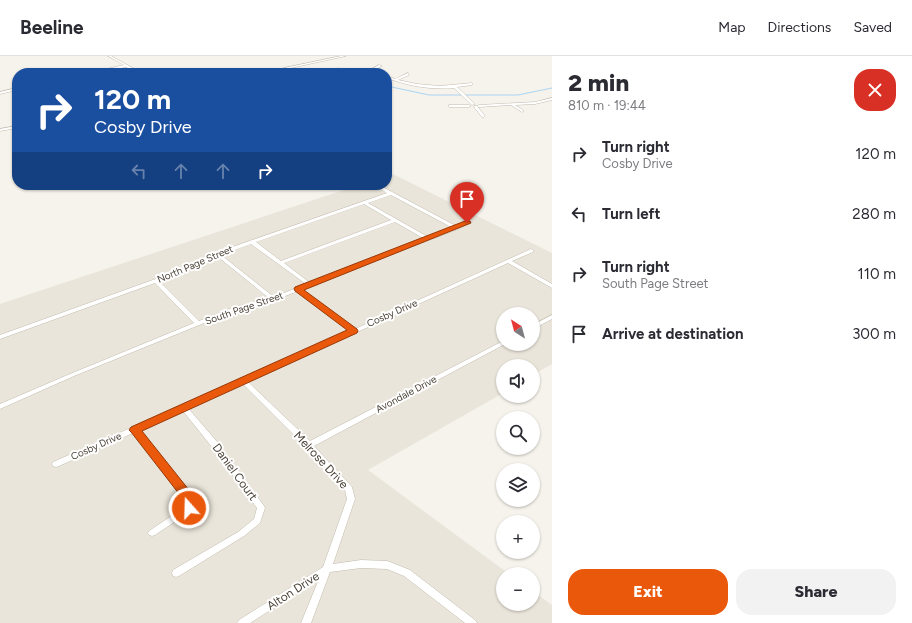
<!DOCTYPE html>
<html lang="en">
<head>
<meta charset="utf-8">
<style>
	:root { --surface:#fff; --page:#f2f2f3; --text:#2b2b33; --muted:#7c7c81; --line:#e1e1e2; --accent:#ea580c }
	body { margin:0; font-family:Figtree,sans-serif; background:var(--page); color:var(--text); height:100vh; display:flex; flex-direction:column; font-size:15px; white-space:nowrap }
	* { box-sizing:border-box; margin:0 }
	p { font-size:13px; color:var(--muted) }
	.icon { flex:none; width:22px; height:22px; fill:none; stroke:currentColor; stroke-width:2; stroke-linecap:round; stroke-linejoin:round }
	.map { position:relative; flex:1; overflow:hidden }
	.details { display:flex; flex-direction:column; background:var(--surface); width:360px }
	.details>* { flex:none }
	.banner { position:absolute; left:12px; top:12px; width:380px; height:122px; border-radius:16px; box-shadow:0 1px 3px #0004; background:#1a4fa0; color:#fff; overflow:hidden }
	.needle { width:26px; rotate:324deg }
	.controls { position:absolute; left:496px; top:251px; display:grid; gap:8px }
	.controls a { display:grid; place-items:center; width:44px; height:44px; border-radius:50%; background:var(--surface); box-shadow:0 1px 3px #0004; font-size:20px }
	.pin { position:absolute; display:grid; place-items:center; width:34px; height:34px; color:#fff; margin:-41px -17px; border-radius:50% 50% 50% 0; rotate:-45deg; box-shadow:0 0 4px #0007 }
	.pin .icon { rotate:45deg }
	.me { position:absolute; width:44px; margin:-22px; rotate:340deg; stroke-linejoin:round; filter:drop-shadow(0 0 3px #0008) }
	.turn { display:flex; align-items:center; gap:14px; height:84px; padding:0 16px; font-size:18px }
	.turn .icon { width:52px; height:52px; stroke-width:2.5 }
	.turn b { display:block; font-size:28px; line-height:34px }
	.lanes { display:flex; align-items:center; height:38px; padding:0 16px; background:#0003; justify-content:center; gap:20px; direction:ltr }
	.lanes .off { opacity:.35 }
	.round { display:grid; place-items:center; flex:none; width:42px; height:42px; border-radius:16px; background:var(--page) }
	.overview { display:flex; align-items:center; justify-content:space-between; height:68px; padding:0 16px }
	h1 { font-size:24px; font-weight:800; line-height:30px }
	.button { display:flex; gap:8px; margin-top:auto; padding:8px 16px }
	.button a { flex:1; height:46px; border-radius:16px; background:var(--accent); color:#fff; font-size:16px; font-weight:800; line-height:46px; text-align:center }
	.button a+a { background:var(--page); color:var(--text) }
	ul { padding:0; list-style:none }
	li { display:flex; align-items:center; gap:12px; height:60px; padding:0 16px }
	li div { flex:1 }
	li b { display:block; font-size:15px }
	li em { font-style:normal }
	header { display:flex; align-items:center; gap:24px; box-sizing:border-box; height:56px; padding:0 20px; background:var(--surface); border-bottom:1px solid var(--line) }
	header strong { font-size:19px }
	nav { display:flex; gap:22px; margin-inline-start:auto; font-size:14px }
	main { display:flex; flex:1; min-height:0 }
	.map>svg:first-child { display:block }
	.residential { fill:#eae5da; fill-rule:evenodd }
	.lines { fill:none; stroke-linecap:round; stroke-linejoin:round }
	.stream { stroke:#a9d4f2; stroke-width:1 }
	.street-casing { stroke:#c2bbae; stroke-width:1 }
	.street { fill:#fff; fill-rule:evenodd }
	.route { fill:#ea580c; stroke:#983908 }
	.labels { text-anchor:middle; dominant-baseline:central; stroke-width:4; stroke-linejoin:round; paint-order:stroke }
	.street-label { font-size:10px; fill:#4b4439; stroke:#fff }
	.near-street-label { font-size:12px; fill:#4b4439; stroke:#fff }
</style>
</head>
<body>
<header>
<strong>Beeline</strong>
<nav><a>Map</a><a>Directions</a><a>Saved</a></nav>
</header>
<main>
<div class="map">
<svg width="552" height="567" viewBox="0 0 552 567">
	<rect width="100%" height="100%" fill="#f6f3ec"/>
	<path class="residential" d="M393,118L552,197V308L533,319V310H503V337L368,414L509,518H503V548H533V535L552,549V567H0V248L359,129H387V120ZM503,258H533V288H503Z"/>
	<g class="lines">
		<g class="stream">
			<path d="M338,12L350,17"/>
			<path d="M387,30L429,39H461"/>
			<path d="M466,39H518L552,32"/>
		</g>
		<g class="street-casing">
			<g id="street">
				<path d="M108,0H111L142,17H138L126,11L96,17H89L124,9Z"/>
				<path d="M341,0H346L286,13L284,12Z"/>
				<path d="M379,9L382,10L376,13L380,17H376L372,13Z"/>
				<path d="M408,17L409,19L398,24L417,28L440,30L472,27V29L457,31L475,48L472,49L454,32C431,34 408,30 387,22V20L395,23Z"/>
				<path d="M17,32V34L0,38V36Z"/>
				<path d="M552,42V44L535,48L515,49L523,54L524,55L522,56L511,49L479,51L477,50L479,49L535,46Z"/>
				<path d="M450,49H469L471,50L469,51H449V49Z"/>
				<path d="M475,50H477L485,60L484,61H482L474,51Z"/>
				<path d="M17,70V72L0,75V73Z"/>
				<path d="M374,129H379L456,170L467,166L469,167L458,173L302,233L355,273L531,193L533,194V196L512,205L552,228V232L508,207L248,326L310,385L503,285V288H505L314,390L352,431L355,443L333,508L361,504L387,505L390,506L410,514L475,564L477,567H465L404,520L387,513L361,512L330,516L311,567H301L319,523L250,567H237L239,564L323,511L347,443L345,434L306,391L243,328L188,352L218,387L264,450L265,452L260,467L244,480L179,520L176,521L173,520L172,517L173,514L238,476L254,463L257,452L212,391L183,355L139,374L193,442V452L192,454L155,479L152,480L149,479L148,477L149,475L185,451V443L133,377L59,410L56,411L53,410L52,408L53,406L242,323L350,275L298,235L275,244L236,254L74,320L0,353V348L70,318L194,267L155,227L0,283V279L175,216L199,203L215,197L387,137ZM391,139L451,171L428,181L368,147ZM364,148L391,164L281,205L256,186ZM395,166L423,182L310,227L284,207ZM251,188L306,228L274,241L221,199ZM217,200L269,242L232,252L199,265L160,226L179,218L203,205Z"/>
				<path d="M552,259V263L533,273V269Z"/>
			</g>
		</g>
		<use href="#street" class="street"/>
	</g>
	<path class="route" d="M465,165H470L471,167L304,234L357,273L358,275L357,277L142,375L193,439L195,452L193,456L189,457L185,456L183,443L131,376L129,374L131,371L347,274L295,235L294,233L295,231Z"/>
	<g class="labels">
		<g class="street-label">
			<text transform="translate(195 208) rotate(-23)">North Page Street</text>
			<text transform="translate(244 252) rotate(-19)">South Page Street</text>
			<text transform="translate(392 257) rotate(-24)">Cosby Drive</text>
			<text transform="translate(406 338) rotate(-28)">Avondale Drive</text>
			<text transform="translate(96 390) rotate(-24)">Cosby Drive</text>
		</g>
		<g class="near-street-label">
			<text transform="translate(321 404) rotate(47)">Melrose Drive</text>
			<text transform="translate(235 416) rotate(54)">Daniel Court</text>
			<text transform="translate(293 535) rotate(-33)">Alton Drive</text>
		</g>
	</g>
</svg>
<div class="controls">
<a><svg class="needle" viewBox="-14 -14 28 28"><path d="M0-13l5 13h-10z" fill="#e53935"/><path d="M0 13l5-13h-10z" fill="#7c7c81"/></svg></a>
<a><svg class="icon" aria-label="sound" viewBox="0 0 24 24"><path d="M4 9h4l5-4v14l-5-4H4zM17 9q2 3 0 6"/></svg></a>
<a><svg class="icon" aria-label="search" viewBox="0 0 24 24"><circle cx="10" cy="10" r="6"/><path d="M15 15l6 6"/></svg></a>
<a><svg class="icon" aria-label="layers" viewBox="0 0 24 24"><path d="M12 4l9 5-9 5-9-5zM3 14l9 5 9-5"/></svg></a>
<a>+</a>
<a>−</a>
</div>
<div class="pin" style="left:467px;top:167px;background:#d93025"><svg class="icon" aria-label="arrive" viewBox="0 0 24 24"><path d="M6 21V4h12l-3 4 3 4H6"/></svg></div>
<svg class="me" style="left:189px;top:452px" viewBox="-20 -20 40 40"><circle r="17" fill="#ea580c" stroke="#fff" stroke-width="3"/><path d="M0-11L8 9 0 5-8 9z" fill="#fff"/></svg>
<div class="banner">
<div class="turn"><svg class="icon" aria-label="right" viewBox="0 0 24 24"><path d="M7 20v-9h11M14 6l5 5-5 5"/></svg><div><b>120 m</b>Cosby Drive</div></div>
<div class="lanes"><svg class="icon off" aria-label="left" viewBox="0 0 24 24"><path d="M17 20v-9H6M10 6l-5 5 5 5"/></svg><svg class="icon off" aria-label="ahead" viewBox="0 0 24 24"><path d="M12 20V5M6 11l6-6 6 6"/></svg><svg class="icon off" aria-label="ahead" viewBox="0 0 24 24"><path d="M12 20V5M6 11l6-6 6 6"/></svg><svg class="icon" aria-label="right" viewBox="0 0 24 24"><path d="M7 20v-9h11M14 6l5 5-5 5"/></svg></div>
</div>
</div>
<section class="details">
<div class="overview"><div><h1>2 min</h1><p>810 m · 19:44</p></div><a class="round" style="background:#d93025;color:#fff"><svg class="icon" aria-label="close" viewBox="0 0 24 24"><path d="M6 6l12 12M18 6L6 18"/></svg></a></div>
<ul>
<li><svg class="icon" aria-label="right" viewBox="0 0 24 24"><path d="M7 20v-9h11M14 6l5 5-5 5"/></svg><div><b>Turn right</b><p>Cosby Drive</p></div><em>120 m</em></li>
<li><svg class="icon" aria-label="left" viewBox="0 0 24 24"><path d="M17 20v-9H6M10 6l-5 5 5 5"/></svg><div><b>Turn left</b></div><em>280 m</em></li>
<li><svg class="icon" aria-label="right" viewBox="0 0 24 24"><path d="M7 20v-9h11M14 6l5 5-5 5"/></svg><div><b>Turn right</b><p>South Page Street</p></div><em>110 m</em></li>
<li><svg class="icon" aria-label="arrive" viewBox="0 0 24 24"><path d="M6 21V4h12l-3 4 3 4H6"/></svg><div><b>Arrive at destination</b></div><em>300 m</em></li>
</ul>
<div class="button"><a>Exit</a><a>Share</a></div>
</section>
</main>
</body>
</html>
